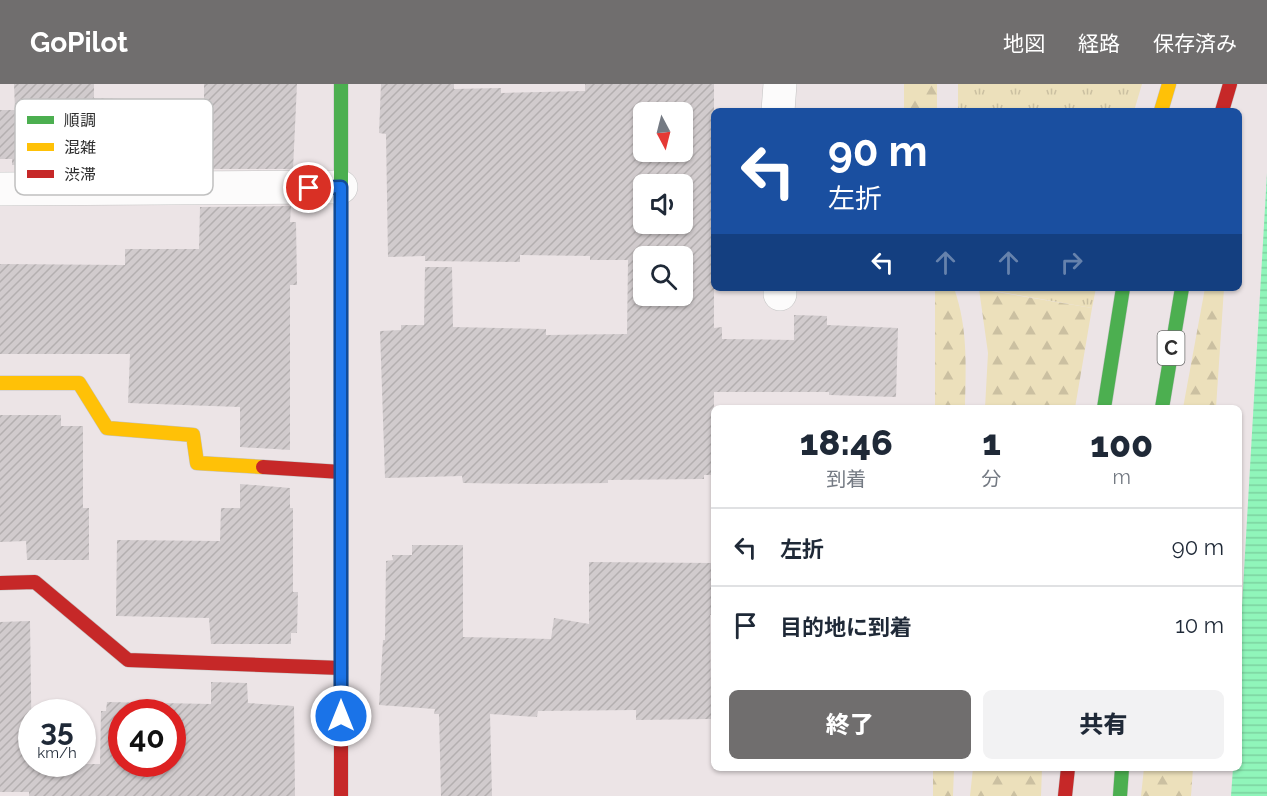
<!DOCTYPE html>
<html lang="ja">
<head>
<meta charset="utf-8">
<style>
	:root { --surface:#fff; --page:#f2f2f3; --text:#1f2937; --muted:#747a83; --line:#e0e1e3; --accent:#706e6e }
	body { margin:0; font-family:Raleway,"Noto Sans JP",sans-serif; background:var(--page); color:var(--text); height:100vh; display:flex; flex-direction:column; font-size:22px; white-space:nowrap }
	* { box-sizing:border-box; margin:0 }
	p { font-size:20px; color:var(--muted) }
	.icon { flex:none; width:33px; height:33px; fill:none; stroke:currentColor; stroke-width:2; stroke-linecap:round; stroke-linejoin:round }
	.map { position:relative; flex:1; overflow:hidden }
	.sheet { position:absolute; left:711px; top:321px; width:531px; height:366px; display:flex; flex-direction:column; background:var(--surface); border-radius:9px; box-shadow:0 2px 4px #0004 }
	.sheet>* { flex:none }
	.hud { position:absolute; left:711px; top:24px; width:531px; height:183px; border-radius:9px; box-shadow:0 2px 4px #0004; background:#1a4fa0; color:#fff; overflow:hidden }
	.needle { width:39px; rotate:173deg }
	.buttons { position:absolute; left:633px; top:18px; display:grid; gap:12px }
	.buttons a { display:grid; place-items:center; width:60px; height:60px; border-radius:9px; background:var(--surface); box-shadow:0 2px 4px #0004; font-size:30px }
	.speed { position:absolute; left:18px; top:615px; display:flex; gap:12px; font-size:30px; font-weight:700; text-align:center }
	.speed>* { display:grid; place-content:center; width:78px; height:78px; border-radius:50%; background:var(--surface); box-shadow:0 2px 4px #0004; line-height:1 }
	.speed small { font-size:15px; font-weight:400 }
	.speed .limit { border:9px solid #d22; background:#fff; color:#111 }
	.pin { position:absolute; display:grid; place-items:center; width:51px; height:51px; color:#fff; margin:-26px; border:3px solid #fff; border-radius:50%; box-shadow:0 2px 6px #0007 }
	.me { position:absolute; width:66px; margin:-33px; rotate:0deg; stroke-linejoin:round; filter:drop-shadow(0 0 4px #0008) }
	.turn { display:flex; align-items:center; gap:21px; height:126px; padding:0 18px; font-size:27px }
	.turn .icon { width:78px; height:78px; stroke-width:2.5 }
	.turn b { display:block; font-size:42px; line-height:51px }
	.lanes { display:flex; align-items:center; height:57px; padding:0 18px; background:#0003; justify-content:center; gap:30px; direction:ltr }
	.lanes .off { opacity:.35 }
	.eta { display:flex; justify-content:space-evenly; align-items:center; height:102px; text-align:center }
	.eta b { font-size:36px; font-weight:800; line-height:42px }
	.primary-button { display:flex; gap:12px; margin-top:auto; padding:12px 18px }
	.primary-button a { flex:1; height:69px; border-radius:9px; background:var(--accent); color:#fff; font-size:24px; font-weight:800; line-height:69px; text-align:center }
	.primary-button a+a { background:var(--page); color:var(--text) }
	ul { padding:0; list-style:none }
	li { display:flex; align-items:center; gap:18px; height:78px; padding:0 18px; border-top:2px solid var(--line) }
	li div { flex:1 }
	li b { display:block; font-size:22px }
	li em { font-style:normal }
	header { display:flex; align-items:center; gap:36px; box-sizing:border-box; height:84px; padding:0 30px; background:var(--accent); color:#fff }
	header strong { font-size:28px }
	nav { display:flex; gap:33px; margin-inline-start:auto; font-size:21px }
	.map>svg:first-child { display:block }
	.grass { fill:url(#grass-tufts) }
	.forest { fill:url(#forest-firs) }
	.water { fill:url(#water-rules) }
	.building { fill:url(#building-hatch); fill-rule:evenodd }
	.lines { fill:none; stroke-linecap:round; stroke-linejoin:round }
	.street-casing { stroke:#c3c3c3; stroke-width:34 }
	.fast-casing { stroke:#c3c3c3; stroke-width:15 }
	.slow-casing { stroke:#c3c3c3; stroke-width:15 }
	.jam-casing { stroke:#c3c3c3; stroke-width:15 }
	.street { stroke:#fcfbfb; stroke-width:33 }
	.fast { stroke:#4caf50; stroke-width:14 }
	.slow { stroke:#ffc107; stroke-width:14 }
	.jam { stroke:#c62828; stroke-width:14 }
	.route-casing { stroke:#114b97; stroke-width:15 }
	.route { stroke:#1a73e8; stroke-width:10 }
	.labels { text-anchor:middle; dominant-baseline:central; stroke-width:4.5; stroke-linejoin:round; paint-order:stroke }
	.shield { fill:#fff; stroke:#6d6d6d; stroke-width:1.5 }
	.shield-label { font-size:20px; font-weight:bold; fill:#2e2e2e }
	.key { fill:#fff; stroke:#c0c0c0; stroke-width:1.5 }
	.key-label { font-size:16px; fill:#2e2e2e }
</style>
</head>
<body>
<header>
<strong>GoPilot</strong>
<nav><a>地図</a><a>経路</a><a>保存済み</a></nav>
</header>
<div class="map">
<svg width="1267" height="712" viewBox="0 0 1267 712">
	<defs>
		<pattern id="grass-tufts" width="24" height="20" patternUnits="userSpaceOnUse" patternTransform="scale(1.5)"><rect width="24" height="20" fill="#ece0bb"/><path d="M3 7l-1-3M5 7V3M7 7l1-3M15 17l-1-3M17 17v-4M19 17l1-3" fill="none" stroke="#cbc0a1"/></pattern>
		<pattern id="forest-firs" width="22" height="20" patternUnits="userSpaceOnUse" patternTransform="scale(1.5)"><rect width="22" height="20" fill="#ece0bb"/><path d="M5 1l3.5 6h-7zM16 11l3.5 6h-7z" fill="#cbc0a1"/></pattern>
		<pattern id="water-rules" width="6" height="5" patternUnits="userSpaceOnUse" patternTransform="scale(1.5)"><rect width="6" height="5" fill="#90f5ba"/><path d="M0 2.5h6" fill="none" stroke="#7cd2a0"/></pattern>
		<pattern id="building-hatch" width="6" height="6" patternUnits="userSpaceOnUse" patternTransform="scale(1.5)"><rect width="6" height="6" fill="#d1cbcd"/><path d="M-1 1l2-2M0 6l6-6M5 7l2-2" fill="none" stroke="#b4afb0"/></pattern>
	</defs>
	<rect width="100%" height="100%" fill="#ece4e6"/>
	<g class="grass">
		<path d="M958,0H1142L1134,27H958Z"/>
		<path d="M978,204H1096L1092,224Z"/>
	</g>
	<g class="forest">
		<rect x="904" y="0" width="33" height="27"/>
		<path d="M935,204H954C968,244 966,282 965,324H935Z"/>
		<path d="M1205,204H1224L1216,324H1183Z"/>
		<path d="M979,205L1092,224L1075,324H985L988,269Z"/>
		<path d="M933,684H954L953,712H933Z"/>
		<path d="M973,684H1042L1041,712H970Z"/>
		<path d="M1144,684H1193L1191,712H1141Z"/>
	</g>
	<path class="water" d="M1267,89V712H1231L1233,684H1239V574Z"/>
	<g class="building">
		<path d="M14,0H94V14L204,18V0H297L293,85H200V79L94,76L95,79L12,81V75H0V26H15Z"/>
		<path d="M381,0H454V5L501,4V9L585,7V0H714V244L722,243V255L794,256V231L827,232V241L898,244L896,313L829,311V308H714V391H704V395L608,396V399L536,400L463,399L462,392L385,394L380,247L401,246V241H424L425,183H452L453,243L546,245V251L627,250L628,176H590V172L520,171V178L425,177V172L388,173L386,50L379,49ZM644,28H682V68H644ZM644,100H682V140H644ZM644,172H682V212H644Z"/>
		<path d="M291,122L290,138H296L297,201H290V366L240,363V323L128,319L130,270H0V180L125,181V165H199L200,123Z"/>
		<path d="M0,331H61V342H83V424H89V476H27L26,457L0,458Z"/>
		<path d="M240,400L290,404V424H293V508H298L297,549H291V560H211L209,534L116,532L117,456L220,457L221,424H240Z"/>
		<path d="M412,461H463V553L551,555L554,534L589,540V478L714,479V531H710L711,635L636,636V626L538,627L537,633L490,630L492,712H441L439,630H434L435,625L379,621L383,556H385L386,477L393,476L392,471H412Z"/>
		<path d="M30,537L32,680H100L101,627H106L107,618L211,620V598L247,599L248,619L294,622L295,712H29V708H0V538ZM122,628H172V680H122Z"/>
	</g>
	<g class="lines">
		<g class="street-casing">
			<g id="street">
				<path d="M778,27L780,0"/>
				<path d="M0,105L341,103"/>
				<path d="M780,204V210"/>
			</g>
		</g>
		<g class="fast-casing">
			<g id="fast">
				<path d="M341,0V351"/>
				<path d="M1104,324L1123,204"/>
				<path d="M1162,324L1182,204"/>
				<path d="M1120,712L1122,684"/>
			</g>
		</g>
		<g class="slow-casing">
			<g id="slow">
				<path d="M1161,27L1169,0"/>
				<path d="M0,299H79L107,344L193,351L197,379L263,383"/>
			</g>
		</g>
		<g class="jam-casing">
			<g id="jam">
				<path d="M1222,27L1230,0"/>
				<path d="M341,351V712"/>
				<path d="M263,383L341,388"/>
				<path d="M0,499L35,498L128,576L341,584"/>
				<path d="M1065,712L1068,684"/>
			</g>
		</g>
		<use href="#street" class="street"/>
		<use href="#fast" class="fast"/>
		<use href="#slow" class="slow"/>
		<use href="#jam" class="jam"/>
	</g>
	<g class="lines">
		<g class="route-casing">
			<path id="route" d="M309,104L341,103V632"/>
		</g>
		<use href="#route" class="route"/>
	</g>
	<g class="labels">
		<rect class="shield" x="1157.5" y="247" width="27" height="34" rx="4.5"/>
		<g class="shield-label">
			<text x="1171" y="264">C</text>
		</g>
	</g>
	<rect x="15" y="15" width="198" height="96" rx="9" class="key"/>
	<rect x="27" y="32" width="27" height="8" fill="#4caf50"/>
	<rect x="27" y="59" width="27" height="8" fill="#ffc107"/>
	<rect x="27" y="86" width="27" height="8" fill="#c62828"/>
	<g class="key-label">
		<text x="64" y="42">順調</text>
		<text x="64" y="69">混雑</text>
		<text x="64" y="96">渋滞</text>
	</g>
</svg>
<div class="buttons">
<a><svg class="needle" viewBox="-14 -14 28 28"><path d="M0-13l5 13h-10z" fill="#e53935"/><path d="M0 13l5-13h-10z" fill="#747a83"/></svg></a>
<a><svg class="icon" aria-label="sound" viewBox="0 0 24 24"><path d="M4 9h4l5-4v14l-5-4H4zM17 9q2 3 0 6"/></svg></a>
<a><svg class="icon" aria-label="search" viewBox="0 0 24 24"><circle cx="10" cy="10" r="6"/><path d="M15 15l6 6"/></svg></a>
</div>
<div class="speed"><div>35<small>km/h</small></div><div class="limit">40</div></div>
<div class="pin" style="left:309px;top:104px;background:#d93025"><svg class="icon" aria-label="arrive" viewBox="0 0 24 24"><path d="M6 21V4h12l-3 4 3 4H6"/></svg></div>
<svg class="me" style="left:341px;top:632px" viewBox="-20 -20 40 40"><circle r="17" fill="#1a73e8" stroke="#fff" stroke-width="3"/><path d="M0-11L8 9 0 5-8 9z" fill="#fff"/></svg>
<div class="hud">
<div class="turn"><svg class="icon" aria-label="left" viewBox="0 0 24 24"><path d="M17 20v-9H6M10 6l-5 5 5 5"/></svg><div><b>90 m</b>左折</div></div>
<div class="lanes"><svg class="icon" aria-label="left" viewBox="0 0 24 24"><path d="M17 20v-9H6M10 6l-5 5 5 5"/></svg><svg class="icon off" aria-label="ahead" viewBox="0 0 24 24"><path d="M12 20V5M6 11l6-6 6 6"/></svg><svg class="icon off" aria-label="ahead" viewBox="0 0 24 24"><path d="M12 20V5M6 11l6-6 6 6"/></svg><svg class="icon off" aria-label="right" viewBox="0 0 24 24"><path d="M7 20v-9h11M14 6l5 5-5 5"/></svg></div>
</div>
<section class="sheet">
<div class="eta">
<div><b>18:46</b><p>到着</p></div>
<div><b>1</b><p>分</p></div>
<div><b>100</b><p>m</p></div>
</div>
<ul>
<li><svg class="icon" aria-label="left" viewBox="0 0 24 24"><path d="M17 20v-9H6M10 6l-5 5 5 5"/></svg><div><b>左折</b></div><em>90 m</em></li>
<li><svg class="icon" aria-label="arrive" viewBox="0 0 24 24"><path d="M6 21V4h12l-3 4 3 4H6"/></svg><div><b>目的地に到着</b></div><em>10 m</em></li>
</ul>
<div class="primary-button"><a>終了</a><a>共有</a></div>
</section>
</div>
</body>
</html>
